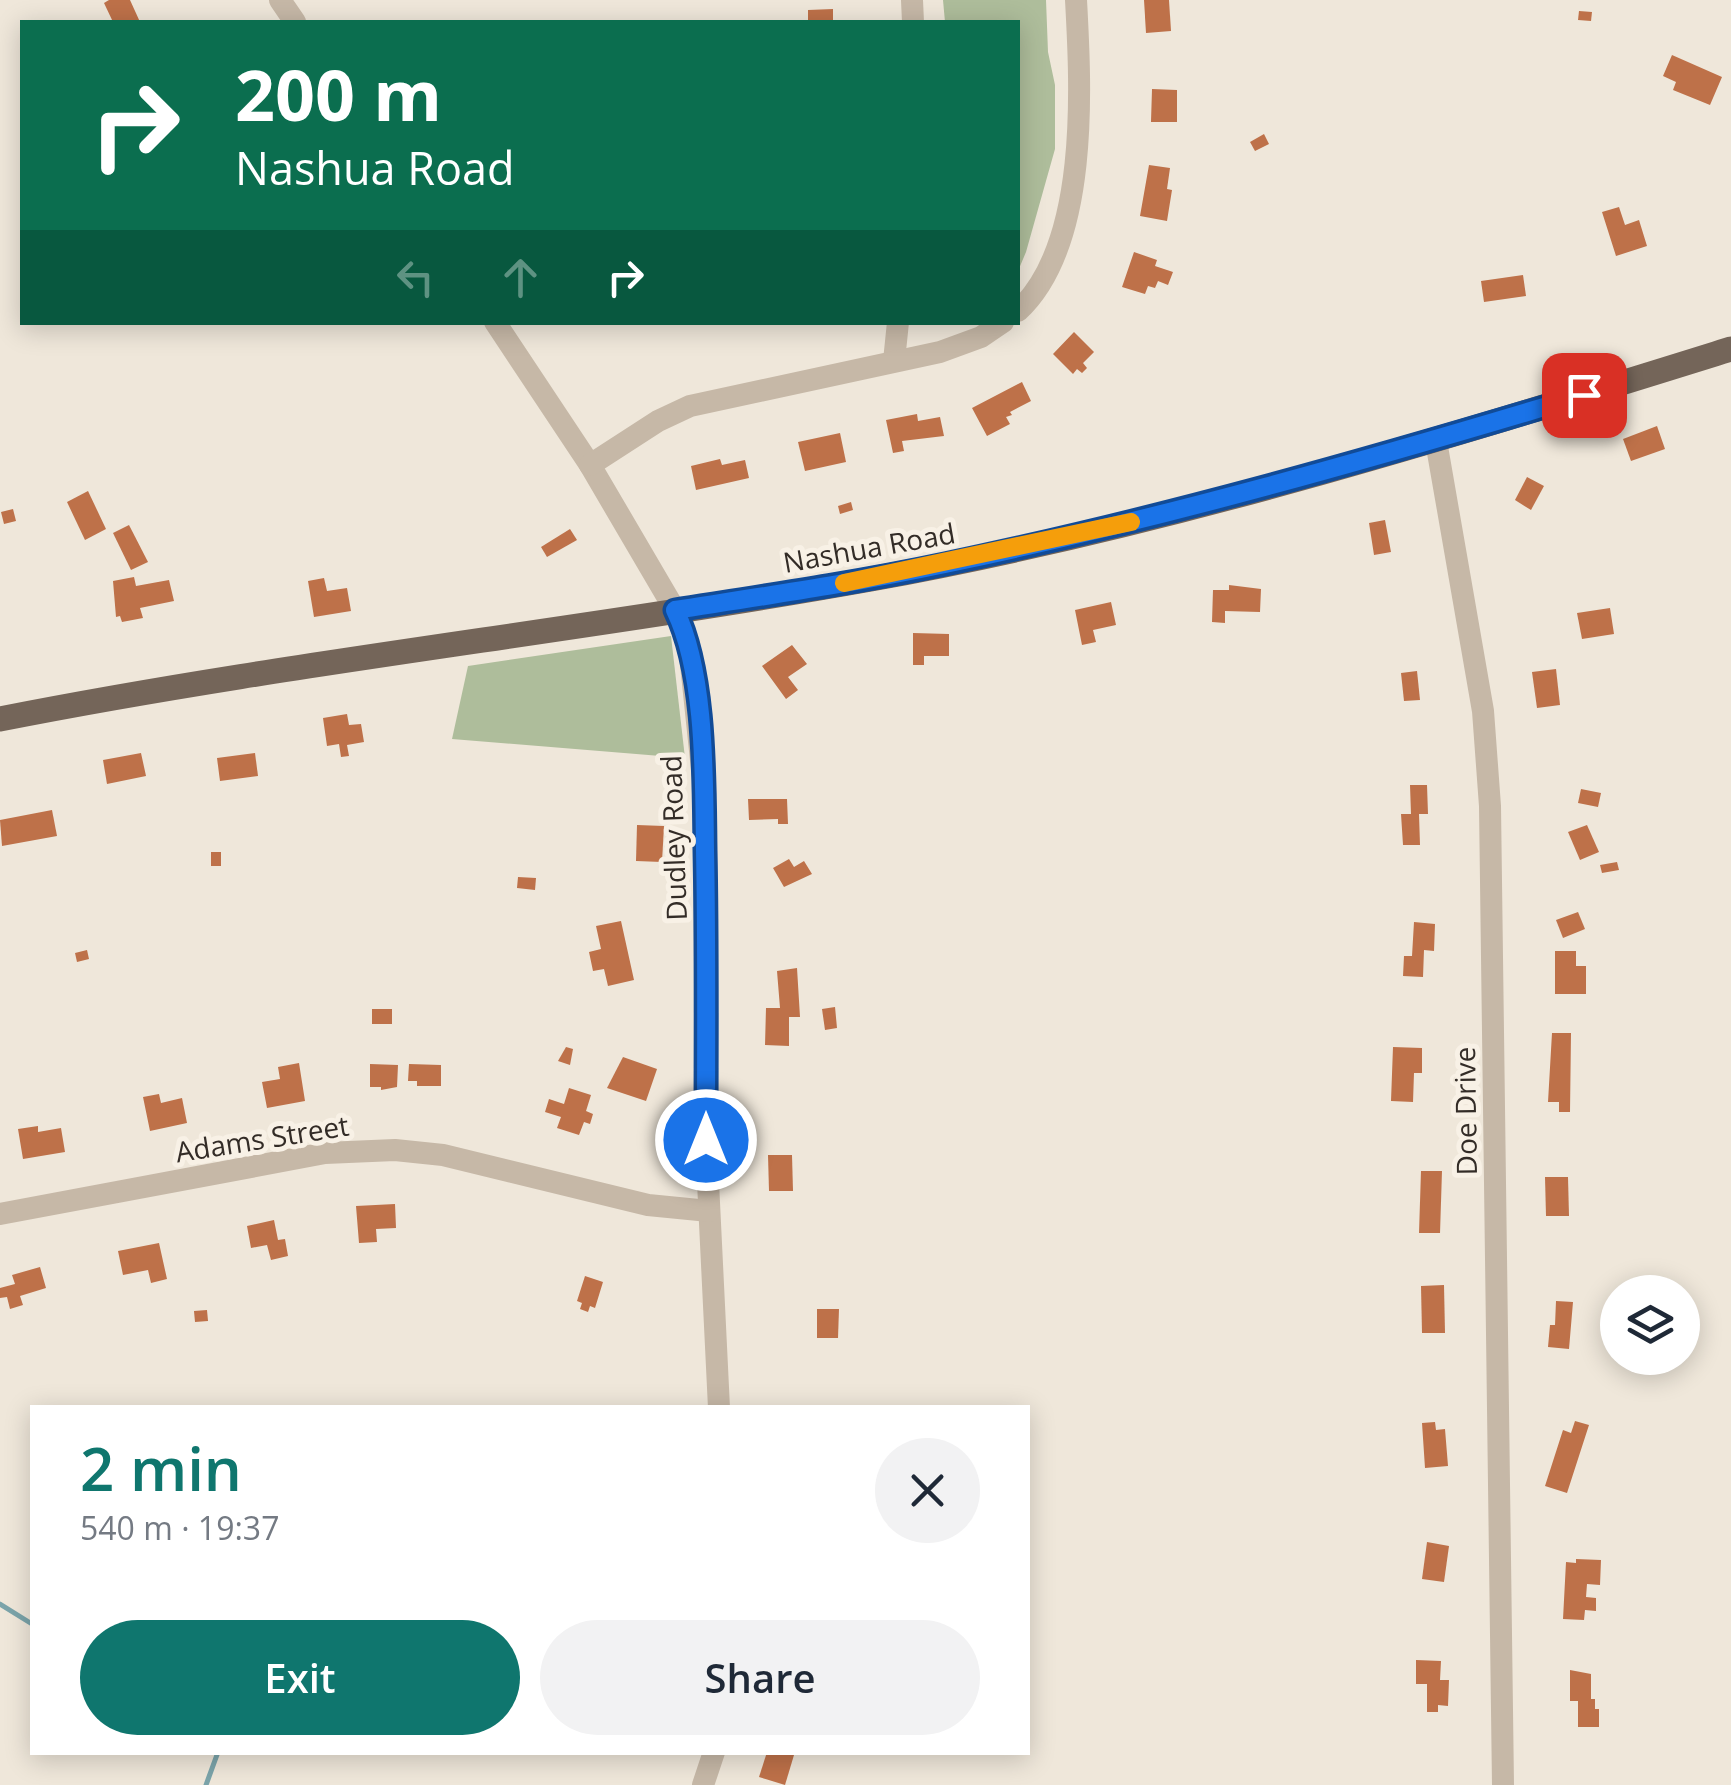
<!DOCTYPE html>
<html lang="en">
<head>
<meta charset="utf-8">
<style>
	:root { --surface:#fff; --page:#f2f2f3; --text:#1f2937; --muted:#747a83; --accent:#0f766e }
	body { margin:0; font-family:"Open Sans",sans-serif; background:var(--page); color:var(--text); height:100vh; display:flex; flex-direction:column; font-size:38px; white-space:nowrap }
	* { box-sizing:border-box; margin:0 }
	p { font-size:32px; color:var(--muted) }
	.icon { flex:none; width:55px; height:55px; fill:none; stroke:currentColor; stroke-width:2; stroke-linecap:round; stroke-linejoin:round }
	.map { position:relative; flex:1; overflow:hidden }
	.details { position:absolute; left:30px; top:1405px; width:1000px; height:350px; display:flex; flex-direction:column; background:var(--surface); border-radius:0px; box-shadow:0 5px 25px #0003 }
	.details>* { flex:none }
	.banner { position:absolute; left:20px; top:20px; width:1000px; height:305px; border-radius:0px; box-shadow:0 5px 25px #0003; background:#0b6e4f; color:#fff; overflow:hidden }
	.controls { position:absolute; left:1600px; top:1275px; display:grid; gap:20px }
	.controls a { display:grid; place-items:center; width:100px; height:100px; border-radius:50%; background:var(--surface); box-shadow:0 5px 25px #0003; font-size:50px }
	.pin { position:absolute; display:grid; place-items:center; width:85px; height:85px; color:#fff; margin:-42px; border-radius:20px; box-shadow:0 5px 15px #0006 }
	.me { position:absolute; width:110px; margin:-55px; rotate:0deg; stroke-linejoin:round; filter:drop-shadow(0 0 8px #0008) }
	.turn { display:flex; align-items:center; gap:35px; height:210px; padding:0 50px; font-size:45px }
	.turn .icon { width:130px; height:130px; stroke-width:2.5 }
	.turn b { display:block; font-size:70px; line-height:85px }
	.lanes { display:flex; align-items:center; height:95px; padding:0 50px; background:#0003; justify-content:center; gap:50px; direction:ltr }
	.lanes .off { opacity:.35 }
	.round { display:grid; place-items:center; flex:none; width:105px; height:105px; border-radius:52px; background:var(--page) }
	.headline { display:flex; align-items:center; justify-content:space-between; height:170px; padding:0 50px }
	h1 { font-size:60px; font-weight:600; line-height:75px; color:var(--accent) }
	.action { display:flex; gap:20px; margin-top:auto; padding:20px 50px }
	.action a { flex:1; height:115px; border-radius:60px; background:var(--accent); color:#fff; font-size:40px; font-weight:600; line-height:115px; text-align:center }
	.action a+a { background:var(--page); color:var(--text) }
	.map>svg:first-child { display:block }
	.green { fill:#aebd9b }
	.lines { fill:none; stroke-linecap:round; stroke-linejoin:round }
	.stream { stroke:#7ba4aa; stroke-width:5 }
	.building { fill:#be7149 }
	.minor { stroke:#c6b8a7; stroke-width:22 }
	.major { stroke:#746559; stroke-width:25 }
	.route-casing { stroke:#114b97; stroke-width:25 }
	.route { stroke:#1a73e8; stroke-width:18 }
	.slow { stroke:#f59e0b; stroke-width:18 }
	.labels { text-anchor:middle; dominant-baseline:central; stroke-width:10; stroke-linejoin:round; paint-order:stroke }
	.street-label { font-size:28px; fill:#332c27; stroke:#f8f1e6 }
</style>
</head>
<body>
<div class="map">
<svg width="1731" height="1785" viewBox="0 0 1731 1785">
	<rect width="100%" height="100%" fill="#efe7da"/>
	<g class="green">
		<path d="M943,0H1046L1048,52L1055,85V149L1026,252L1018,271V22H945Z"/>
		<path d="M671,636L685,758L452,739L468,666Z"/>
	</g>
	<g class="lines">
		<g class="stream">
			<path d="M0,1604L32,1624"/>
			<path d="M206,1785L218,1752"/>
		</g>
	</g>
	<g class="building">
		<path d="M109,0H130L140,22H113L104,3Z"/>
		<path d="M1144,0H1169L1171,31L1146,33Z"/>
		<path d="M833,9V22H808V10Z"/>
		<path d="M1579,11L1592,12L1591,21L1578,20Z"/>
		<path d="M1672,55L1722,77L1710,105L1673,90L1676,82L1663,76Z"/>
		<path d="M1152,89L1177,90V122H1151Z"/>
		<path d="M1264,134L1269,144L1255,151L1250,142Z"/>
		<path d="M1149,165L1170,168L1167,189L1172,190L1167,221L1140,216Z"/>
		<path d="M1619,207L1625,225L1639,220L1647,246L1616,256L1602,212Z"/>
		<path d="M1134,252L1157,260L1155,266L1173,272L1168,285L1158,281L1155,288L1148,286L1145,294L1122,287Z"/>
		<path d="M1523,275L1526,296L1484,302L1481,281Z"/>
		<path d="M1074,332L1094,352L1083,363L1087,368L1082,373L1077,369L1073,374L1053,354Z"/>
		<path d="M1022,382L1031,401L1010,412L1012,415L1006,417L1010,424L987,436L972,408Z"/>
		<path d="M917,414L918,421L940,417L944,436L902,441L904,451L893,453L886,420Z"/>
		<path d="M1657,426L1665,449L1631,461L1623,439Z"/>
		<path d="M840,433L846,462L805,471L798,442Z"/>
		<path d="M720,459L722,465L745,460L749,478L696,490L691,466Z"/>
		<path d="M1527,477L1544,486L1531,510L1515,500Z"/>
		<path d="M88,491L106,529L85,540L67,502Z"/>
		<path d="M851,502L853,510L840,514L838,506Z"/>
		<path d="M13,509L16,521L4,524L1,512Z"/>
		<path d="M1385,520L1391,552L1374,555L1369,523Z"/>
		<path d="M129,525L148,562L131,570L113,533Z"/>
		<path d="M570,529L577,540L547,557L541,547Z"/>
		<path d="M134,577L136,586L169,580L174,601L140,608L143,618L122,622L120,616L116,617L113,581Z"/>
		<path d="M324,578L327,591L347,588L351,611L314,617L308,581Z"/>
		<path d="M1229,585L1261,589L1260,612L1225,611V623L1212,622L1213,590H1229Z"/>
		<path d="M1111,602L1116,625L1093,630L1096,642L1082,645L1075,610Z"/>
		<path d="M1610,608L1614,634L1582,639L1577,613Z"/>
		<path d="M913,633L949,634V656H924V665H913Z"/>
		<path d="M792,645L807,664L788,677L798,690L786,699L762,666Z"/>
		<path d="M1556,669L1560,705L1537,708L1532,672Z"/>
		<path d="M1417,671L1420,700L1404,701L1401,673Z"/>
		<path d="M347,714L349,725L361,724L364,742L347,745L349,756L341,757L339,744L327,746L323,718Z"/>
		<path d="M141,753L146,776L107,784L103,760Z"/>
		<path d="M255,753L258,776L220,781L217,758Z"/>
		<path d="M1410,785H1427L1428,814H1419L1420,845H1403L1401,814H1411Z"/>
		<path d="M1581,789L1601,793L1598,807L1578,803Z"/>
		<path d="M748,799H787L788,824H778V819L749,820Z"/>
		<path d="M52,810L57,836L2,846L0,820Z"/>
		<path d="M637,825L664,826L662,862L636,861Z"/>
		<path d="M1587,825L1599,852L1580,860L1568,832Z"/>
		<rect x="211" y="852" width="10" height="14"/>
		<path d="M789,859L794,867L804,861L812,874L784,887L773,868Z"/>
		<path d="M1617,862L1619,870L1602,873L1600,865Z"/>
		<path d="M518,877L536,878L535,890L517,888Z"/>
		<path d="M1578,912L1585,929L1563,938L1556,920Z"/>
		<path d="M621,921L634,980L608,986L604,969L593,971L589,952L601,949L596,926Z"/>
		<path d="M1414,922L1435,924L1434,951L1424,950L1423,977L1403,976L1404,956H1412Z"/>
		<path d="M87,950L89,959L77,962L75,953Z"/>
		<path d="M1555,951H1576V966H1586V994H1555Z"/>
		<path d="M797,968L800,1017H789V1046L765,1045L766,1008H780L777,971Z"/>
		<path d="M835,1007L837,1028L825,1030L822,1009Z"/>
		<rect x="372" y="1009" width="20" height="15"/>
		<path d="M1552,1033H1571L1570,1112H1559V1102H1548Z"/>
		<path d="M566,1047L573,1049L570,1065L558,1061Z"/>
		<path d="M1393,1047L1422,1048V1073H1414L1413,1102L1391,1101Z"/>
		<path d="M623,1057L657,1069L646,1101L607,1088Z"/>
		<path d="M299,1063L305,1101L267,1108L262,1082L280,1079L278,1067Z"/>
		<path d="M370,1064L398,1065L397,1087L381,1090V1087H370Z"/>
		<path d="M409,1064L441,1065V1086H417V1081H408Z"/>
		<path d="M569,1088L591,1095L586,1111L593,1114L590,1124L584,1122L579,1135L557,1128L561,1117L545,1112L549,1099L564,1104Z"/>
		<path d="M159,1094L161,1103L182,1098L187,1123L150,1131L143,1097Z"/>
		<path d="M38,1126V1132L61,1128L65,1152L23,1159L18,1129Z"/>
		<path d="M768,1155H792L793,1191H769Z"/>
		<path d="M1421,1171H1442L1440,1233H1419Z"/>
		<path d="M1545,1177H1568L1569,1216H1546Z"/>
		<path d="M395,1204L396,1228L376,1229L377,1242L359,1243L356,1206Z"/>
		<path d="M274,1220L278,1240L285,1239L288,1256L271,1260L267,1245L251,1248L247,1226Z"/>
		<path d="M159,1243L167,1279L151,1283L148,1270L123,1275L118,1251Z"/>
		<path d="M40,1267L46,1288L20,1296L23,1305L10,1309L7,1297L0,1298V1288L15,1284L12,1275Z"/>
		<path d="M585,1276L603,1282L595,1308L590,1306L588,1312L580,1309L582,1303L577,1301Z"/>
		<path d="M1444,1285L1445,1333H1422L1421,1286Z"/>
		<path d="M1556,1301L1573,1302L1569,1349L1548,1347L1550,1325H1555Z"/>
		<path d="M817,1309H839L838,1338H817Z"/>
		<path d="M207,1310L208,1321L195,1322L194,1311Z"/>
		<path d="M1575,1421L1589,1425L1567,1493L1545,1486L1563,1430L1571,1433Z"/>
		<path d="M1435,1422L1436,1430L1445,1429L1448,1466L1425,1468L1422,1423Z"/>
		<path d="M1427,1542L1449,1546L1444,1582L1422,1579Z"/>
		<path d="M1576,1559L1601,1560L1600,1585L1587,1584L1586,1597L1596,1598V1611L1585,1610L1584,1620L1563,1619L1566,1562L1576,1563Z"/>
		<path d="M1416,1660L1441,1661L1440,1680H1449L1448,1706L1438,1705V1712H1427V1684H1416Z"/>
		<path d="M1570,1670L1591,1674V1699H1595V1709H1599V1727H1578V1701H1570Z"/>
		<path d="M767,1752L794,1755L785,1785L759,1777Z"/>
	</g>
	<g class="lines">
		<g class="minor">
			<path d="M280,0L295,22"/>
			<path d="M912,0L913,22"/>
			<path d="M1018,311C1089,245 1081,90 1076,0"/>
			<path d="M495,322L590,465L675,610L689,645L704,789L706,1141L719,1408"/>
			<path d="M894,361L898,322"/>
			<path d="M1436,441L1483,711L1490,806L1503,1785"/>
			<path d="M590,465L658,421L690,406L940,352L981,337L1003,322"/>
			<path d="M0,1214L325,1153L395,1150L443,1155L648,1205L709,1211"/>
			<path d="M703,1785L714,1752"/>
		</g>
		<path class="major" d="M0,719C289,662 581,631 871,579C1164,526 1448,437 1731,349"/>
	</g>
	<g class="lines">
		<g class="route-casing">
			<path id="route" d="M706,1140C706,1044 707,947 705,850C704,779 706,674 675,610C765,596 855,583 945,564C1161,519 1372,459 1584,395"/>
		</g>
		<use href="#route" class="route"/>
		<path class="slow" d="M844,583L1131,522"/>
	</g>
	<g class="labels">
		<g class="street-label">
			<text transform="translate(869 547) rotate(-10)">Nashua Road</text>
			<text transform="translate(673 838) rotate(-92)">Dudley Road</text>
			<text transform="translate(1465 1111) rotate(-91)">Doe Drive</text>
			<text transform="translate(262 1138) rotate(-9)">Adams Street</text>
		</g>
	</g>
</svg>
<div class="controls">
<a><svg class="icon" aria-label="layers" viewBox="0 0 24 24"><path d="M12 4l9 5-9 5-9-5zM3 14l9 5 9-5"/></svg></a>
</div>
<div class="pin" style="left:1584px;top:395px;background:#d93025"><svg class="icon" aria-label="arrive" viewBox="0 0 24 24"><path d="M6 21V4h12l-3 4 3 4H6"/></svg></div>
<svg class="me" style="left:706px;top:1140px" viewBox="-20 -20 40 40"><circle r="17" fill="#1a73e8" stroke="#fff" stroke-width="3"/><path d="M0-11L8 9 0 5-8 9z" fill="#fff"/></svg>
<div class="banner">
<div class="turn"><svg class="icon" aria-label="right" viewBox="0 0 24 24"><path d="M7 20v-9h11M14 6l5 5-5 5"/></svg><div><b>200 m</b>Nashua Road</div></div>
<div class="lanes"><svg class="icon off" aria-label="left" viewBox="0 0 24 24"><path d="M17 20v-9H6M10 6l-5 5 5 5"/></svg><svg class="icon off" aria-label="ahead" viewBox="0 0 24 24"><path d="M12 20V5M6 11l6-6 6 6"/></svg><svg class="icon" aria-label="right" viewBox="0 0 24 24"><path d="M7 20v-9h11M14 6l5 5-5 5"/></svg></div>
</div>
<section class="details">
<div class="headline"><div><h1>2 min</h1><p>540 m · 19:37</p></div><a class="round"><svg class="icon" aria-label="close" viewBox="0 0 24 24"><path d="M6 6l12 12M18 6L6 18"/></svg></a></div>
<div class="action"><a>Exit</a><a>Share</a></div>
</section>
</div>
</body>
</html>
